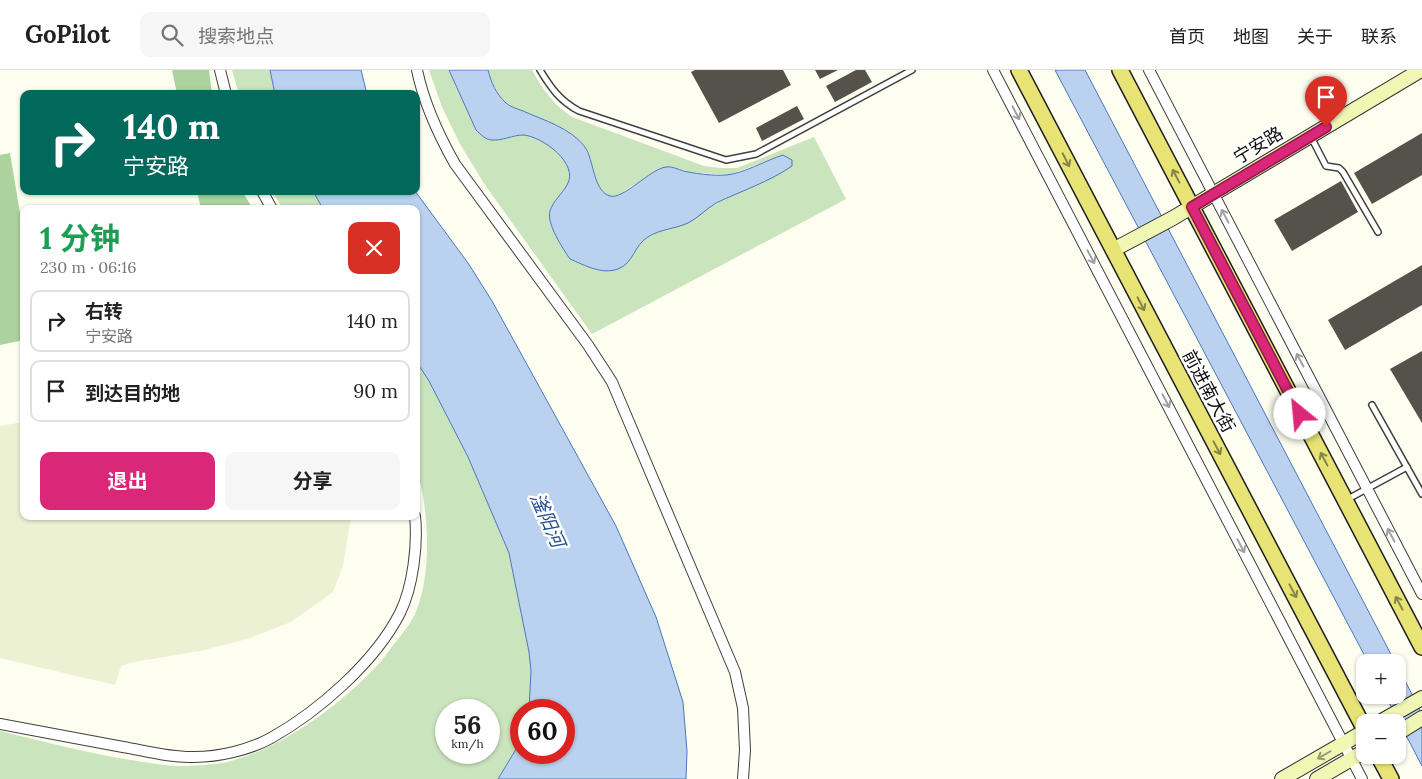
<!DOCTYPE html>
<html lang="zh">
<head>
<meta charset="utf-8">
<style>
	:root { --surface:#fff; --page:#f6f6f6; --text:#222; --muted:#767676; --line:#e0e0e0; --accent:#db2777 }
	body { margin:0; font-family:Lora,"Noto Sans SC",serif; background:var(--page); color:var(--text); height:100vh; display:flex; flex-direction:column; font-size:19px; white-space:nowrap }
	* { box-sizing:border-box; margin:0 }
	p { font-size:16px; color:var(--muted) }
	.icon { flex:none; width:28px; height:28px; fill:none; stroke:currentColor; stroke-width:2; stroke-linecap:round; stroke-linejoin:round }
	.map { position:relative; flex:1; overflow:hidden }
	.drawer { position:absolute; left:20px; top:135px; width:400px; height:315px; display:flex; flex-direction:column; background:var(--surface); border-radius:10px; box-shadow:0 1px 4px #0004 }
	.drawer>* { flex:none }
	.banner { position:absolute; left:20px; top:20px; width:400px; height:105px; border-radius:10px; box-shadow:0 1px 4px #0004; background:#00695c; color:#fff; overflow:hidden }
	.controls { position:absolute; left:1356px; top:584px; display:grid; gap:10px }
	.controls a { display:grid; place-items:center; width:50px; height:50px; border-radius:10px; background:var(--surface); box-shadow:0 1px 4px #0004; font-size:25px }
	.speed { position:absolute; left:435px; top:629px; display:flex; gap:10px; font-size:25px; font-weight:700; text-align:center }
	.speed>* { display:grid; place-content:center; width:65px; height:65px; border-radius:50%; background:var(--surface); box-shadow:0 1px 4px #0004; line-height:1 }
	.speed small { font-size:12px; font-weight:400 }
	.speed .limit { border:8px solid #d22; background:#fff; color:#111 }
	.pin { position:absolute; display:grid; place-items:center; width:42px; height:42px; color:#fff; margin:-51px -21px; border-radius:50% 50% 50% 0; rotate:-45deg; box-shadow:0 0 5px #0007 }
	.pin .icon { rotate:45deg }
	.me { position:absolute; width:55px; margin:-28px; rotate:332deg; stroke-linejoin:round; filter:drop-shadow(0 0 4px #0008) }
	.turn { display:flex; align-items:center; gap:18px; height:105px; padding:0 20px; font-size:22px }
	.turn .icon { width:65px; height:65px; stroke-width:2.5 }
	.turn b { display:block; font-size:35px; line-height:42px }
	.round { display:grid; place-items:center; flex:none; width:52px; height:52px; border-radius:10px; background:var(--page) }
	.overview { display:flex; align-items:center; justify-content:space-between; height:85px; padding:0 20px }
	h1 { font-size:30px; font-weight:700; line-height:38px; color:#1e9e55 }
	.action { display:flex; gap:10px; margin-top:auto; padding:10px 20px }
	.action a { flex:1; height:58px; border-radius:10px; background:var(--accent); color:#fff; font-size:20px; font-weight:700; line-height:58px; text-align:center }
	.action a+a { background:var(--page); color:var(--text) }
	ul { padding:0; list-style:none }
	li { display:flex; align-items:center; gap:15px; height:62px; margin:0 10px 8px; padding:0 10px; border:2px solid var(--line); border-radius:10px }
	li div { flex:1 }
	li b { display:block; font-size:19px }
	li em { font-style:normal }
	header { display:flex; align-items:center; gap:30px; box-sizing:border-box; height:70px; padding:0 25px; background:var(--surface); border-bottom:1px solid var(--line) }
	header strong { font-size:24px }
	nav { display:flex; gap:28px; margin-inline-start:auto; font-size:18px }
	.search { width:350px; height:45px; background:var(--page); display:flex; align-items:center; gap:12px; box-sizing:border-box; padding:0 18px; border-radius:10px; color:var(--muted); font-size:19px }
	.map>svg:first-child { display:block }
	.farmland { fill:#edf1d3 }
	.green { fill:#cae4bd; fill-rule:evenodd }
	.forest { fill:#acd39e }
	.water { fill:#bad1ef; stroke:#4a78bd }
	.building { fill:#55514b }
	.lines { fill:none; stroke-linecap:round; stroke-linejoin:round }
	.lane-casing { stroke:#414141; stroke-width:8 }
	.street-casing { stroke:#414141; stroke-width:12 }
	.secondary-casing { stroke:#303030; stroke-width:16 }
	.primary-casing { stroke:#1f1f1f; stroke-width:18 }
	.lane { stroke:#fff; stroke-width:5 }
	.street { stroke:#fff; stroke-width:10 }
	.secondary { stroke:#f0f6b3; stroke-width:14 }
	.primary { stroke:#e8e375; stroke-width:15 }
	.oneway { stroke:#9f9f9f }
	.oneway2 { stroke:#868347 }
	.oneway3 { stroke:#969971 }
	.route-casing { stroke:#8e194d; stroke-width:12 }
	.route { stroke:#db2777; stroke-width:9 }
	.labels { text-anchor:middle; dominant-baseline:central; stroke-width:5; stroke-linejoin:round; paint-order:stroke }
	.street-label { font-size:18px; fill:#0e0e0e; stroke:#fff }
	.water-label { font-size:19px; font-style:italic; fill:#254d91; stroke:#fff }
</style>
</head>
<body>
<header>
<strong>GoPilot</strong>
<div class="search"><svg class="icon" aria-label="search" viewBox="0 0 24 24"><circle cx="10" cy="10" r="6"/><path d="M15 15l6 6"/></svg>搜索地点</div>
<nav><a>首页</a><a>地图</a><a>关于</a><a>联系</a></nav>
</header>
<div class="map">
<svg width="1422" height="709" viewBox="0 0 1422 709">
	<rect width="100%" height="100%" fill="#fdfdf0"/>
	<path class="farmland" d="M24,352V446H351L343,496L333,522L291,552L247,569L200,581L134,592L121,596L115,615L0,588V356Z"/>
	<g class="green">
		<path d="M232,0H270L275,24H239Z"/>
		<path d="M429,0H449L476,60C491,74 498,70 516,66C518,66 521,65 524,65C539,66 573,89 570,106C568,118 556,130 550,140L632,187L636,179L645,169L656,162L667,159L702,142L791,90L783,85L728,105L687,102L675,98C661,104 643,109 630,117C624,121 618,129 610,126C593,121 594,90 585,77C572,58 543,50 523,41C518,39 511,37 506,33C496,24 492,12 488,0H532C544,21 552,33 572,47L704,96L720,98H737L814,67L846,129L592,264L485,115L460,74L442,37Z"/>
		<path d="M272,121H313L323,139H283Z"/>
		<path d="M416,291L429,311L468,387L509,483L529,582L531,601L529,640H521V671L498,709H0V661C45,672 91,684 137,691C152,693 170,697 186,696C200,695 217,695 231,691C282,677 336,638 373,600C381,592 387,583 394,574C402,564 413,551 417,539C432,502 429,436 416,398ZM446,640H489V682H446Z"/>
	</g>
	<g class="forest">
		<path d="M172,0H209L212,24H177Z"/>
		<path d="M10,83L21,149H24V270L0,275V85Z"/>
		<path d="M197,121H242L253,139H201Z"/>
	</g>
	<g class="water">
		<path d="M270,0H361L367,24H275Z"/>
		<path d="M449,0H488C491,12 496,24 506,33C510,37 518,39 523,41C543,50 571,58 585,77C594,90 593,121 610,126C623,130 650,99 666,97C674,96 680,101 688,102C700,104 714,106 726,105C742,104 767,90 783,85L792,90V96C769,112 741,121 716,133C706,139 698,148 688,153C675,159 660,159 648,167C634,175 634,193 618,199C602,205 584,195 570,189C563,179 546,153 550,141C553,131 562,124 567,115C580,94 542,66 523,65C513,65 502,71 492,70C486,70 481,65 476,60Z"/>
		<path d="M1055,0H1085L1395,592H1368Z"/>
		<path d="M313,121H415L468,193L492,231L616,456L656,547L683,632L687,681L686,709H498L521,671V682H564V640H529L531,601L529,582L509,483L468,387L429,311L416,291V139H323Z"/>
		<path d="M1398,597L1422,644V696L1385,625H1398Z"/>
	</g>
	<g class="building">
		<path d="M695,0H783L791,15L719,53L691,2Z"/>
		<path d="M815,0H838L820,9Z"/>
		<path d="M856,0H865L872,12L835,32L826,16Z"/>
		<path d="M797,36L804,49L762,71L756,58Z"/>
		<path d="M1422,63V105L1372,134L1354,103Z"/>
		<path d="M1341,111L1358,142L1292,181L1274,150Z"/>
		<path d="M1422,195V235L1345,280L1328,250Z"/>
		<path d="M1422,281V353L1390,299Z"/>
	</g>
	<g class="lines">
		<g class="lane-casing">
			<g id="lane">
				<path d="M540,0C551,18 560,31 579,41L726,90L756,84L912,0"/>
				<path d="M1311,67L1326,96L1339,98L1343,102L1378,162"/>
				<path d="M1372,335L1422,424"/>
				<path d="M1348,429L1407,397"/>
			</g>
		</g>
		<g class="street-casing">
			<g id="street">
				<path d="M220,0L226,24"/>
				<path d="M417,0C424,34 438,64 455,94L588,275L612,312L735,602L743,638L745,680L743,709"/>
				<path d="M993,0L1362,709"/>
				<path d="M1149,0L1422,524"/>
				<path d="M262,121L272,139"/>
				<path d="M0,654C41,662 82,669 123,677C146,681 171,688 194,687C219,687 249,680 271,668C319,641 375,592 400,543C413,517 418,474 415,446"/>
			</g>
		</g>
		<g class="secondary-casing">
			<g id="secondary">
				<path d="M1113,180L1173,148L1421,0"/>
				<path d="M1380,652L1422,628"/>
				<path d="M1398,663L1422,648"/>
				<path d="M1282,709L1365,661"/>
				<path d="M1317,709L1365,681"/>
			</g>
		</g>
		<g class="primary-casing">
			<g id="primary">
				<path d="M1019,0L1365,660"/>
				<path d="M1120,0L1422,577"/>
				<path d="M1378,685L1391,709"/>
			</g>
		</g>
		<use href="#lane" class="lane"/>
		<use href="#street" class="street"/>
		<use href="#secondary" class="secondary"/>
		<use href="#primary" class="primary"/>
	</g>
	<defs><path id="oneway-shaft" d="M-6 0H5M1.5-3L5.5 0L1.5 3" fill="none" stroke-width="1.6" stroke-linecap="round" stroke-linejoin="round" transform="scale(1.25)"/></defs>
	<g class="oneway">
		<use href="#oneway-shaft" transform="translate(1016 43) rotate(62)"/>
		<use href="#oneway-shaft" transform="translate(1225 146) rotate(-118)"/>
		<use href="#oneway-shaft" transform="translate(1091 187) rotate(62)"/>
		<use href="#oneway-shaft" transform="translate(1300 290) rotate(-118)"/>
		<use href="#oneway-shaft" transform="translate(1166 331) rotate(62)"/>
		<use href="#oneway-shaft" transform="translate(1391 465) rotate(-118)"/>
		<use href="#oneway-shaft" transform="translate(1241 476) rotate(62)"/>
	</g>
	<g class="oneway2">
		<use href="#oneway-shaft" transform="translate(1066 90) rotate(63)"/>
		<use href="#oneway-shaft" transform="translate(1176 106) rotate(-118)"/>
		<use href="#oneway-shaft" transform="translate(1141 234) rotate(62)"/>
		<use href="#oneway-shaft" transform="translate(1217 378) rotate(62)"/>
		<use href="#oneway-shaft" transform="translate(1324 389) rotate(-118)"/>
		<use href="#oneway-shaft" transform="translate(1293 521) rotate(62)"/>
		<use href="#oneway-shaft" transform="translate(1399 533) rotate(-118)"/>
	</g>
	<use class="oneway3" href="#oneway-shaft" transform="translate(1324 685) rotate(150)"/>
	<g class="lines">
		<g class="route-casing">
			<path id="route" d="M1300,344L1192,137L1326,57"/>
		</g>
		<use href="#route" class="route"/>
	</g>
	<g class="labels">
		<g class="street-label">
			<text transform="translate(1258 75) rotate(-31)">宁安路</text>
			<text transform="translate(1209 321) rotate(62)">前进南大街</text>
		</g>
		<g class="water-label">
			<text transform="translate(548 450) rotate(66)">滏阳河</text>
		</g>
	</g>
</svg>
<div class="controls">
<a>+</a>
<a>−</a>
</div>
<div class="speed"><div>56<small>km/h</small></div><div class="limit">60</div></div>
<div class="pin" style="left:1326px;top:57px;background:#d93025"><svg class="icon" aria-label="arrive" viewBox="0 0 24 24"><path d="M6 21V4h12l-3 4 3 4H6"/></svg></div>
<svg class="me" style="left:1300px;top:344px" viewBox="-20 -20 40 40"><circle r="19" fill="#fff"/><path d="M0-13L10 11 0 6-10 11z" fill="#db2777"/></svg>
<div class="banner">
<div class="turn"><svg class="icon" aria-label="right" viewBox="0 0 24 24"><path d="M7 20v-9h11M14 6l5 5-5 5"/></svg><div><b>140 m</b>宁安路</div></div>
</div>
<section class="drawer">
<div class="overview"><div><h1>1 分钟</h1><p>230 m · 06:16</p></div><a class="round" style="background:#d93025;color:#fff"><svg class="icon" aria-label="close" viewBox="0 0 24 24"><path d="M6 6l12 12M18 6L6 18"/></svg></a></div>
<ul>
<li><svg class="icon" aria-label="right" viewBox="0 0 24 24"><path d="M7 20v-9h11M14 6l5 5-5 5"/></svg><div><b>右转</b><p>宁安路</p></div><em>140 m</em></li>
<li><svg class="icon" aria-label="arrive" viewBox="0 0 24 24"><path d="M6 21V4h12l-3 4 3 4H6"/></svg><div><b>到达目的地</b></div><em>90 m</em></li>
</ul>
<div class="action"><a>退出</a><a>分享</a></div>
</section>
</div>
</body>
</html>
